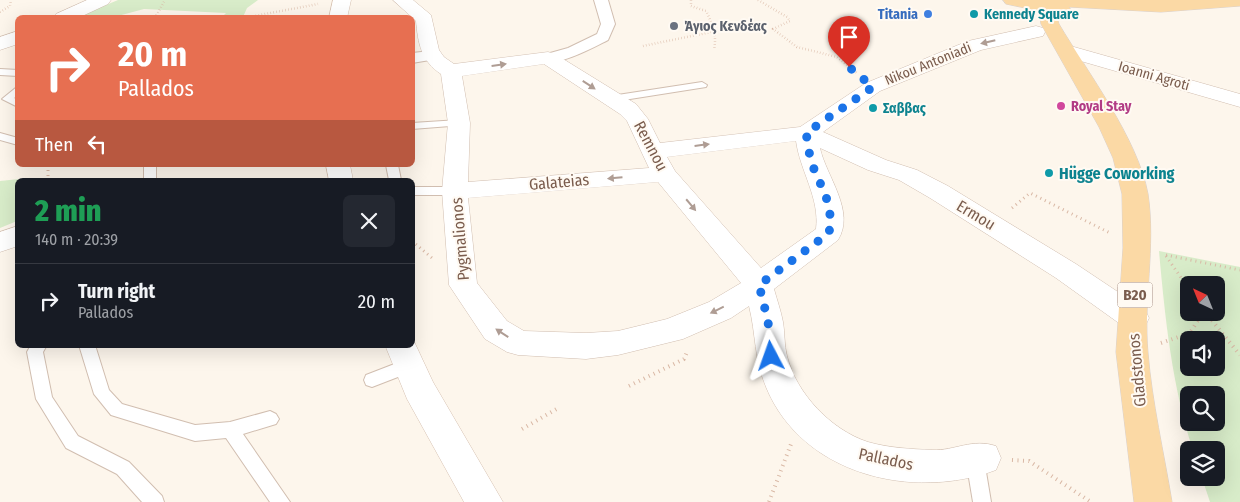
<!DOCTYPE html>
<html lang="en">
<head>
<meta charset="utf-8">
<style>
	:root { --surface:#171b24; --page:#242831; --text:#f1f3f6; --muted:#9ea1a6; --line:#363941 }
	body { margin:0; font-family:"Fira Sans Condensed",sans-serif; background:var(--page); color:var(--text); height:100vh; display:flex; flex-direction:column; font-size:19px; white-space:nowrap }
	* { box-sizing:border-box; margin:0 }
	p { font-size:16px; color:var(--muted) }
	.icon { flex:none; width:28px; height:28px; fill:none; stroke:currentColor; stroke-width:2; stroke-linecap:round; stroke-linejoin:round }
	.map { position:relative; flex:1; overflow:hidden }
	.details { position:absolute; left:15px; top:178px; width:400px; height:170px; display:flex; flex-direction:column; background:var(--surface); border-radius:8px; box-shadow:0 5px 20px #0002 }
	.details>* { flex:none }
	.top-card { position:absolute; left:15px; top:15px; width:400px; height:152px; border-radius:8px; box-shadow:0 5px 20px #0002; background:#e76f51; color:#fff; overflow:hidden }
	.needle { width:32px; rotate:317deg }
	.tools { position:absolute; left:1180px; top:276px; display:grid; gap:10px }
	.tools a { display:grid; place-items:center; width:45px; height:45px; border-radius:8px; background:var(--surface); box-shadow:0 5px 20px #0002; font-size:25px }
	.pin { position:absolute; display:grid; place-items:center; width:42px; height:42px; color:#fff; margin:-51px -21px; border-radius:50% 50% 50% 0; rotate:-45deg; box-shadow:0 0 5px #0007 }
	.pin .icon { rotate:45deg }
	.me { position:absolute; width:55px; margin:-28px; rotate:356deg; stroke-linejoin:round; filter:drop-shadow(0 0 4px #0008) }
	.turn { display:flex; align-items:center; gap:18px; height:105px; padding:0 20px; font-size:22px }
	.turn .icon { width:65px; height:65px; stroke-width:2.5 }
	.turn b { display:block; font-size:35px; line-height:42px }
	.then { display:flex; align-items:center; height:48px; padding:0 20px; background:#0003; gap:10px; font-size:19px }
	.round { display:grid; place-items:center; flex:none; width:52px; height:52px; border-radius:8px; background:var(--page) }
	.head { display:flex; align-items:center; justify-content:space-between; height:85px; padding:0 20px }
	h1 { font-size:30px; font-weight:800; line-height:38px; color:#1e9e55 }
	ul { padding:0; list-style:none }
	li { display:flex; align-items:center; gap:15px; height:75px; padding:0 20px; border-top:1px solid var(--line) }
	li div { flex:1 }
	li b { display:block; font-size:19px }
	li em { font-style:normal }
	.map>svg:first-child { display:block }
	.green { fill:#d8ecc9; fill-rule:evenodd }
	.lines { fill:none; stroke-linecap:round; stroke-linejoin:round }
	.service-casing { stroke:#d1beb0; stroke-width:2 }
	.pedestrian-casing { stroke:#d1beb0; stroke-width:2 }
	.minor-casing { stroke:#d1beb0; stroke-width:1 }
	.secondary-casing { stroke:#d6c0b0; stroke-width:1 }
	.primary-casing { stroke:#dad1cd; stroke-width:1 }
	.path-far2 { stroke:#d9b8a5; stroke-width:2.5; stroke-dasharray:0.5 2.5; stroke-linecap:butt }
	.path-far1 { stroke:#d9b8a5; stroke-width:3; stroke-dasharray:1 4; stroke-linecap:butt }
	.path { stroke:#d9b8a5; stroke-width:4; stroke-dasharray:1 4.5; stroke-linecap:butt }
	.service { fill:#fff; fill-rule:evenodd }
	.pedestrian { fill:#fff; fill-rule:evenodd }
	.minor { fill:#fff; fill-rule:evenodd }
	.secondary { fill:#fff; fill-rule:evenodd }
	.primary { fill:#fbd9a5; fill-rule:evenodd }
	.oneway { fill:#af9d94 }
	.route { stroke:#1a73e8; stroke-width:9; stroke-dasharray:0 16.2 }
	.shop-dot { fill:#3f7fe0; stroke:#fffaf3; stroke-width:2 }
	.culture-dot { fill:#0f9aa8; stroke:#fffaf3; stroke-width:2 }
	.worship-dot { fill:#6b7280; stroke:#fffaf3; stroke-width:2 }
	.hotel-dot { fill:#d1479c; stroke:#fffaf3; stroke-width:2 }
	.labels { text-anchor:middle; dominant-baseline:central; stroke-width:4; stroke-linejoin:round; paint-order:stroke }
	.far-shop-label { font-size:14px; font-weight:bold; fill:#366cbe; stroke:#fffaf3; text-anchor:end }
	.far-culture-label { font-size:14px; font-weight:bold; fill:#0d838f; stroke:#fffaf3; text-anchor:start }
	.far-worship-label { font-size:14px; font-weight:bold; fill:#5b616d; stroke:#fffaf3; text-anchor:start }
	.far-street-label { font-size:14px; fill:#7a5c4d; stroke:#fffaf3 }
	.far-hotel-label { font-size:14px; font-weight:bold; fill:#b23c85; stroke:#fffaf3; text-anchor:start }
	.shield { fill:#fffaf3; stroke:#a28b7f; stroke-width:1 }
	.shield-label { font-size:15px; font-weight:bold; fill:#7a5c4d }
	.street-label { font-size:16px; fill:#7a5c4d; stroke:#fffaf3 }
	.culture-label { font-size:16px; font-weight:bold; fill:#0d838f; stroke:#fffaf3; text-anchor:start }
</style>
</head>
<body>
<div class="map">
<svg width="1240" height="502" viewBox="0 0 1240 502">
	<rect width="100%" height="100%" fill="#fdf6ec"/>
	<g class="green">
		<path d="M118,0H258L247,8L243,17H222L226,13L144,9L114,17L75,18Z"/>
		<path d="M29,178V180H18L17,221L0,228V181Z"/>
		<path d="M1159,251L1240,267V502H1210L1202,478H1216V450H1193C1172,386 1165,318 1159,251ZM1189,285H1216V312H1189ZM1189,340H1216V368H1189ZM1189,395H1216V422H1189Z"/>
	</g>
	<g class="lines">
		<g class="service-casing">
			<g id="service">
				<path d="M0,69L18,70V76L0,75Z"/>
				<path d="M702,82L707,85L706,87L611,102L606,99L611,96Z"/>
				<path d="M18,86V95L14,98L18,100V107L2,99Z"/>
				<path d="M459,120L463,121V125L412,129V123Z"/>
				<path d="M0,133L18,138V145L0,140Z"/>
				<rect x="144" y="165" width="12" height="15"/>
				<path d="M386,165H398L401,180H389Z"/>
				<path d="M412,187H455L461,191L455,195H412Z"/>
				<path d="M31,345H47L43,352L52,397L78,436L129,462L162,496L164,502H142L117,474L66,448L36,399L27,352Z"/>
				<path d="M79,345H95L109,390L122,404L195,425L230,422L270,411L276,414L279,419L276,424L243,434L290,502H270L226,438L195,441L111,415L94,394Z"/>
				<path d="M410,358L416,360L418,365L416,370L372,387L366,385L364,380L366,375Z"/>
				<path d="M975,452L981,454L984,460L991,502H973L966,460L969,454Z"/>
			</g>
		</g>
		<g class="pedestrian-casing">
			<g id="pedestrian">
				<path d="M594,0H608L615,24L608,40C592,48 560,66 543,61L540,58L543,55L568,48L597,34L601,24Z"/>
				<path d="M431,51L436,53L439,56L436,59L412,63V53Z"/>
			</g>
		</g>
		<g class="minor-casing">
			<g id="minor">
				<path d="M87,0H111L108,4L78,18H53L56,14Z"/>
				<path d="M393,0H413L431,15L439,50L444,57L454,64L548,52L555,54L636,104L648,119L660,143L800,127L866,83L968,41L1036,26L1043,28L1045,32L1043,36L981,50L880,91L823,132L886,160L917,170L948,186L1076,264L1145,310L1149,318L1145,326L1134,330L1123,326L1056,278L930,198L899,180L868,170L820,148C826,176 856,211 838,240L774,289C777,300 781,311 783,322C785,333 784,345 787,356C796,393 831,430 868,442C889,448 911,449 932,450C955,451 972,438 996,446L1001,458L996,470C913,501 802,475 766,387C754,359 756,334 749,306L731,318L683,339L618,355L586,359L518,355L507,352L485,339L449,285L442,191L448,123L441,74C421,61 418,43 416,21ZM544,64L620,114L627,121L649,168L468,182L470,123L462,76ZM796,141C800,171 820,198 816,229L761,268L675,171L667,157ZM658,182L741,283L709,302L667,319L618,331L586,333L524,331L507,321L477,283L468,198Z"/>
				<path d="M18,31V44L0,50V37Z"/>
				<path d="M1067,45L1240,94V107L1060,55L1057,51L1060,47Z"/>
				<path d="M18,226V246L0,252V232Z"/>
			</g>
		</g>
		<g class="secondary-casing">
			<g id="secondary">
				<path d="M333,0H351L347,18H329Z"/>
				<path d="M326,165H350L353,180H329Z"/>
				<path d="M412,337L433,382L503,502H464L407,399L385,345H412Z"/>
			</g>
		</g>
		<g class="primary-casing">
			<path id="primary" d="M1003,0H1240V6L1161,12L1069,7L1071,10L1068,14H1056L1059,24C1088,73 1138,139 1148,194C1156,247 1143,300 1148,353C1152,402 1164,453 1172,502H1134L1116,352L1123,248L1122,194L1113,158L1099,127L1041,24L1039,11L1006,4Z"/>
		</g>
		<g class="path-far2">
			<path d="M691,0V6L706,11C713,25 717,35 714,50"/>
			<path d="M758,0L787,17L790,21L773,29L797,47L837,57L857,73"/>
			<path d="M0,12L10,6L11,0"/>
			<path d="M155,18L165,0"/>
			<path d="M244,18L318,4"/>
			<path d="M643,46L716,31"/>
		</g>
		<g class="path-far1">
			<path d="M48,165V180"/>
			<path d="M1012,208L1030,193L1110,233"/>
			<path d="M412,241L432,258"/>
			<path d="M1166,255L1240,270"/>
			<path d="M1166,256L1189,289"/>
		</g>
		<g class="path">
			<path d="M1205,312L1240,355"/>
			<path d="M1161,343L1190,333L1203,312"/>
			<path d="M629,386L684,359L687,352"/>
			<path d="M522,429L560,407"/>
			<path d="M1012,460L1029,461L1091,502"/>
			<path d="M769,502L791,444"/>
		</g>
		<use href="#service" class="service"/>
		<use href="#pedestrian" class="pedestrian"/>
		<use href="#minor" class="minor"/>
		<use href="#secondary" class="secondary"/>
		<use href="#primary" class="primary"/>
	</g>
	<defs><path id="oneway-solid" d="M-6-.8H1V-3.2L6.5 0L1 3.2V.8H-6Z" transform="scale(1.25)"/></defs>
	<g class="oneway">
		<use href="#oneway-solid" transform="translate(988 42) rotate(167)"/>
		<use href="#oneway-solid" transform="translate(499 65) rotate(-8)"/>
		<use href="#oneway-solid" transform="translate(589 85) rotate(33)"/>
		<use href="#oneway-solid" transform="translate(702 145) rotate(-7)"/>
		<use href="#oneway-solid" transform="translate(615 178) rotate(175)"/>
		<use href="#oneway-solid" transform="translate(691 205) rotate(50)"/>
		<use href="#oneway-solid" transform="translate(717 310) rotate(154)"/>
		<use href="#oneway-solid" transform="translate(502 333) rotate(-147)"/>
	</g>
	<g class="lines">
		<path class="route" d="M771,356L768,321L759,285L829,233C834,204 822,190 812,164C809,155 808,143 806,133L873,87L849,67"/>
	</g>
	<circle class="shop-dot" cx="928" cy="14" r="5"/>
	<g class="culture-dot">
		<circle cx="974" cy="14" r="5"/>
		<circle cx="873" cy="108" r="5"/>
		<circle cx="1049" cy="173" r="5"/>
	</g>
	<circle class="worship-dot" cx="674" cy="26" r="5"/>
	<circle class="hotel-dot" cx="1061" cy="106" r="5"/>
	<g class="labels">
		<g class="far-shop-label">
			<text x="918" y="14">Titania</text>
		</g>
		<g class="far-culture-label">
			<text x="984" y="14">Kennedy Square</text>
			<text x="883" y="108">Σαββας</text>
		</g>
		<g class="far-worship-label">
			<text x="684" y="26">Άγιος Κενδέας</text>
		</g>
		<g class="far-street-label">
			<text transform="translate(928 64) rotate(-22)">Nikou Antoniadi</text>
			<text transform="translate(1154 76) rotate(16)">Ioanni Agroti</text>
		</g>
		<g class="far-hotel-label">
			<text x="1071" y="106">Royal Stay</text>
		</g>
		<rect class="shield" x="1117.5" y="282.5" width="35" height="25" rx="4"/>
		<g class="shield-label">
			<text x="1135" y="295">B20</text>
		</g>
		<g class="street-label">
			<text transform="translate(651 146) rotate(62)">Remnou</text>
			<text transform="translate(559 182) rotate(-5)">Galateias</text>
			<text transform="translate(976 215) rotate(31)">Ermou</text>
			<text transform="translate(460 239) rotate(-95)">Pygmalionos</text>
			<text transform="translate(1137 370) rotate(-95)">Gladstonos</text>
			<text transform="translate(886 459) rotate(12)">Pallados</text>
		</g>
		<g class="culture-label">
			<text x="1059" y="173">Hügge Coworking</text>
		</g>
	</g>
</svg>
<div class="tools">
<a><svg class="needle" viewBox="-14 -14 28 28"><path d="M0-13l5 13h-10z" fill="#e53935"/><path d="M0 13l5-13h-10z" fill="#9ea1a6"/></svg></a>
<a><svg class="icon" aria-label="sound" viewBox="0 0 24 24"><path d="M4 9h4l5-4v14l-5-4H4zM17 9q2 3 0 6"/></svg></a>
<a><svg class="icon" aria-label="search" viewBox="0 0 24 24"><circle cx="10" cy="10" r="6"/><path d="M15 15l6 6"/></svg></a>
<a><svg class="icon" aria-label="layers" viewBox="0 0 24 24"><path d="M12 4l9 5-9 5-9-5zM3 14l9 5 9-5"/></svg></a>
</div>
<div class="pin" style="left:849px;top:67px;background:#d93025"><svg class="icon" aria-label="arrive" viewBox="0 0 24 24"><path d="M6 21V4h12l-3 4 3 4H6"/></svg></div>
<svg class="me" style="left:771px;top:356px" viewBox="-20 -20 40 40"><path d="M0-17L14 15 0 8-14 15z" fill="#1a73e8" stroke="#fff" stroke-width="4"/></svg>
<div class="top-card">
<div class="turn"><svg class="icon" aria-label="right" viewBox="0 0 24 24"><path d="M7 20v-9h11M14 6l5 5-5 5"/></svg><div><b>20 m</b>Pallados</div></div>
<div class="then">Then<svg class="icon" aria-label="left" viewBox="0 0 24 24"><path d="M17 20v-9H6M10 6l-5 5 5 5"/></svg></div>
</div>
<section class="details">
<div class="head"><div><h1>2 min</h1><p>140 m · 20:39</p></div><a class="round"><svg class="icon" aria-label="close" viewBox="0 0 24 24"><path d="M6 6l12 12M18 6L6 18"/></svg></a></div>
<ul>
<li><svg class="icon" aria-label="right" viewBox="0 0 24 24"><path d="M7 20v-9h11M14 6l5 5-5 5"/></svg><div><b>Turn right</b><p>Pallados</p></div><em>20 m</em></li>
</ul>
</section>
</div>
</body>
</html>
